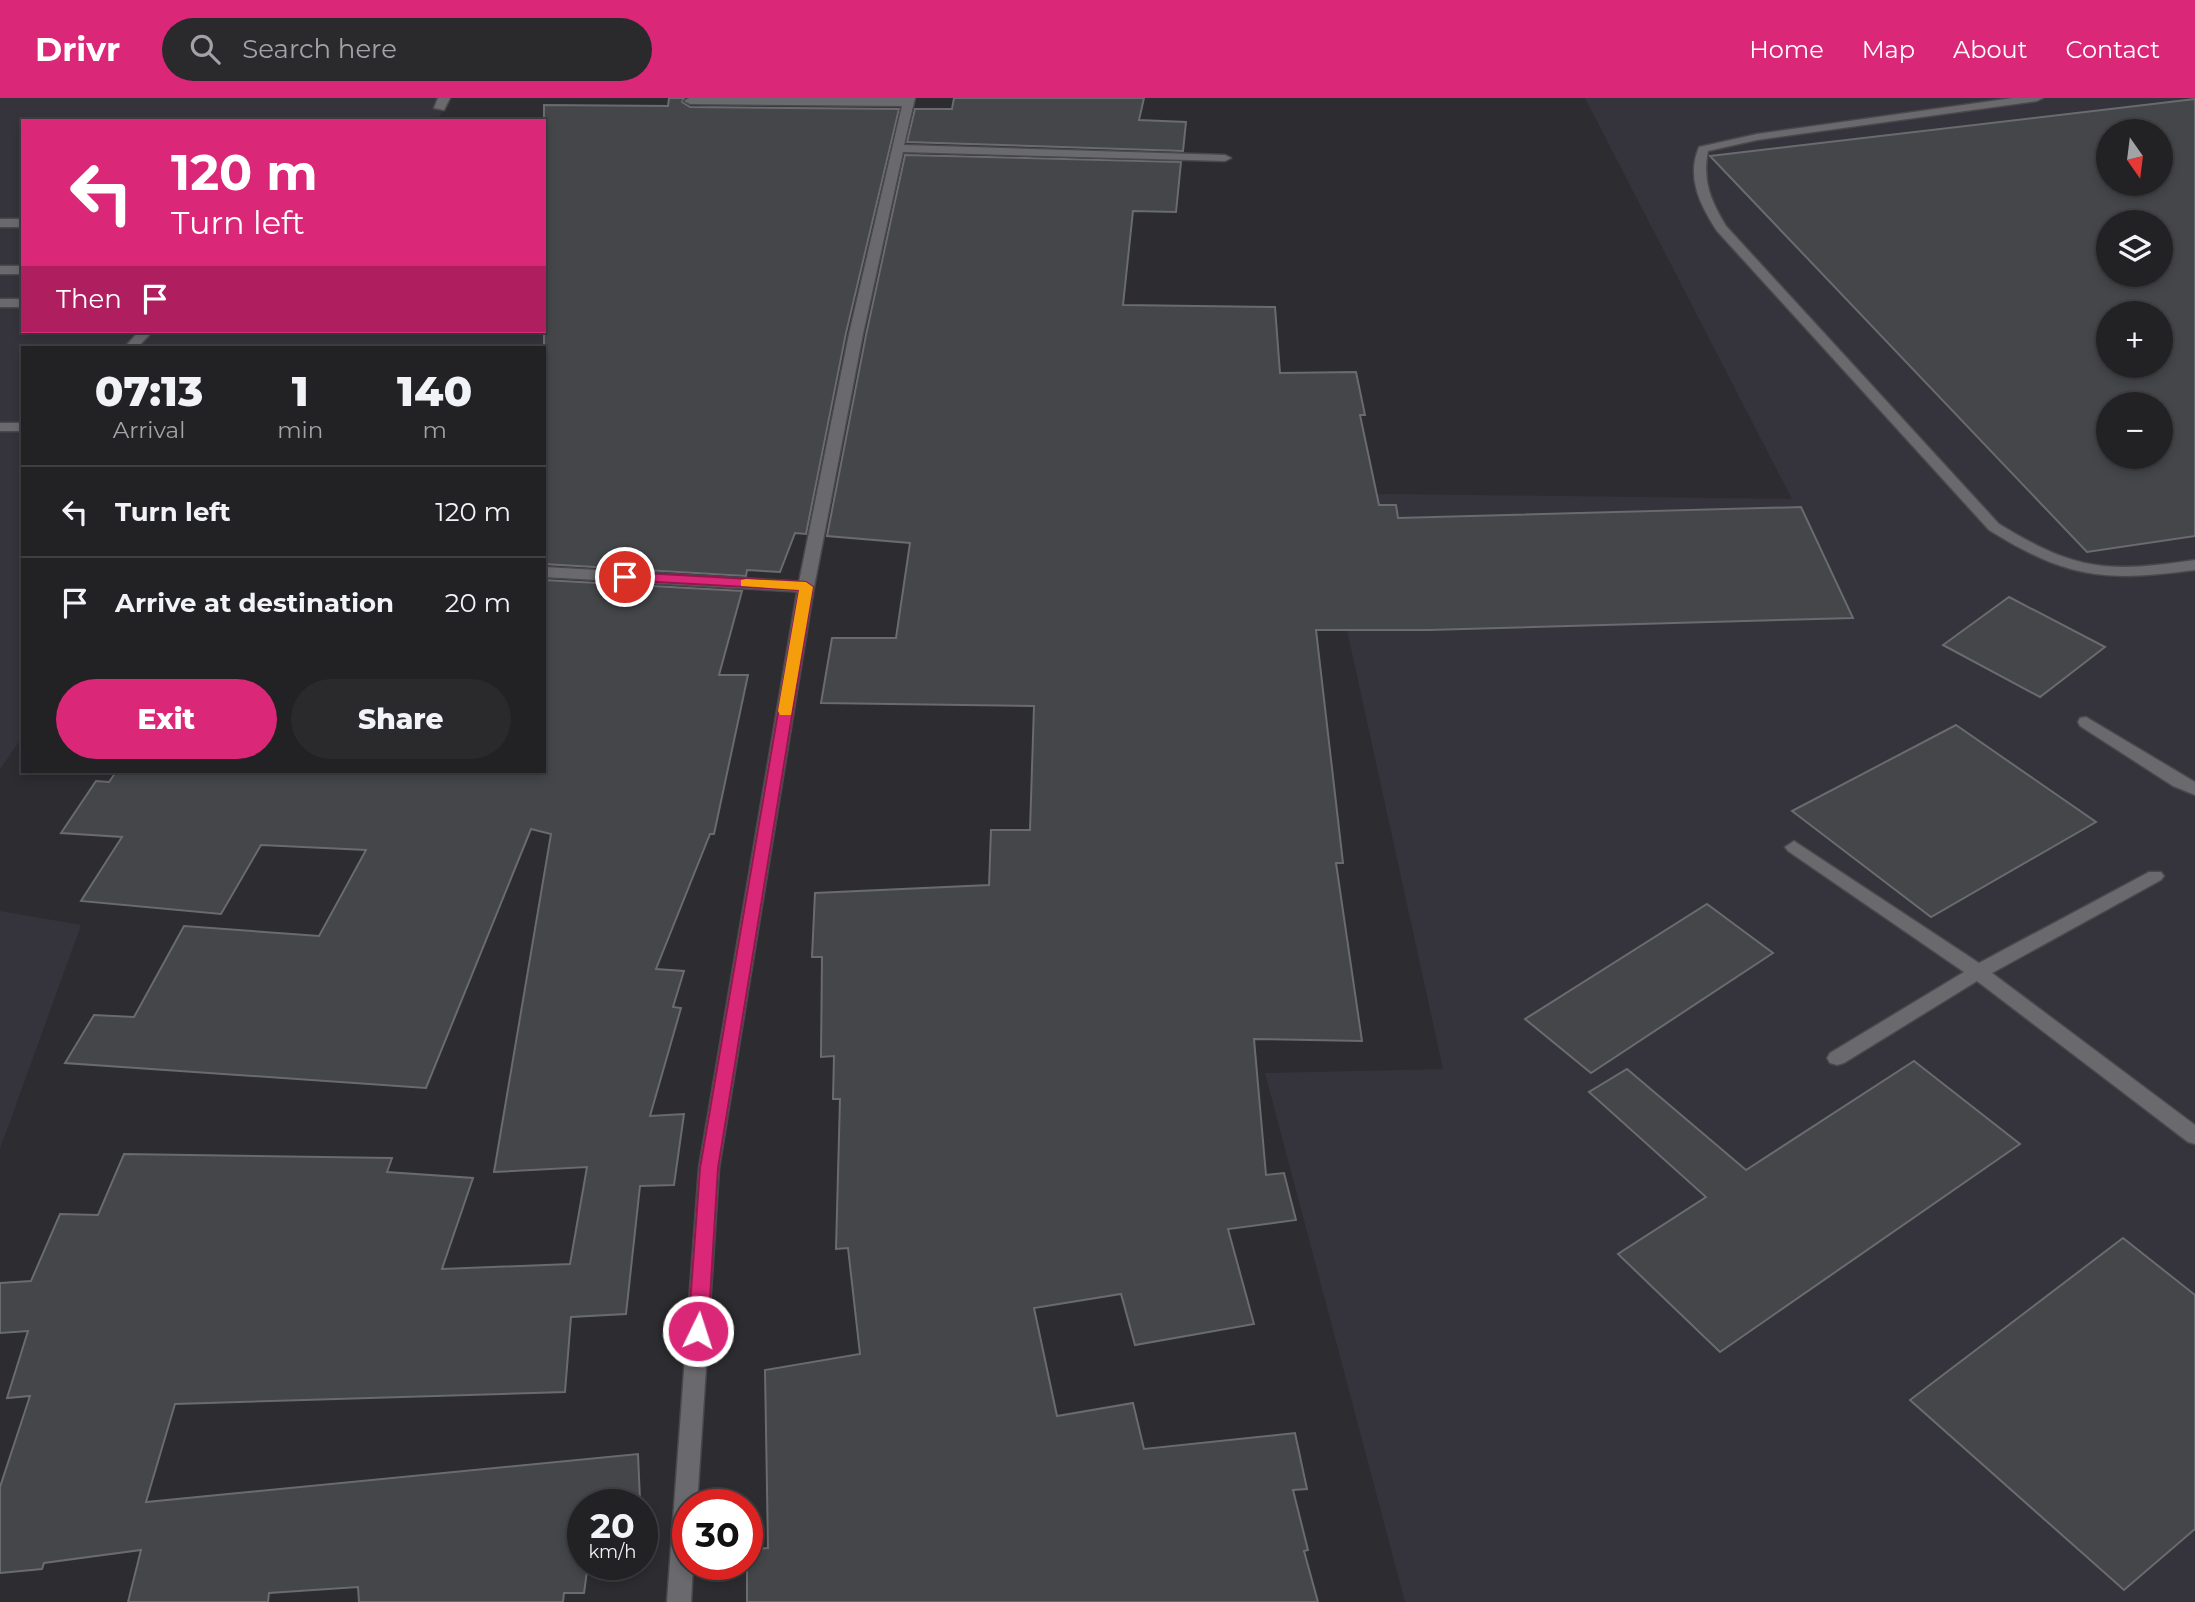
<!DOCTYPE html>
<html lang="en">
<head>
<meta charset="utf-8">
<style>
	:root { --surface:#222124; --page:#2a292c; --text:#f1f3f6; --muted:#a2a3a6; --line:#3f3e41; --accent:#db2777 }
	body { margin:0; font-family:Montserrat,sans-serif; background:var(--page); color:var(--text); height:100vh; display:flex; flex-direction:column; font-size:26px; white-space:nowrap }
	* { box-sizing:border-box; margin:0 }
	p { font-size:23px; color:var(--muted) }
	.icon { flex:none; width:38px; height:38px; fill:none; stroke:currentColor; stroke-width:2; stroke-linecap:round; stroke-linejoin:round }
	.map { position:relative; flex:1; overflow:hidden }
	.details { position:absolute; left:21px; top:248px; width:525px; height:427px; display:flex; flex-direction:column; background:var(--surface); border-radius:0px; box-shadow:0 4px 10px #0003,0 0 0 2px var(--line) }
	.details>* { flex:none }
	.banner { position:absolute; left:21px; top:21px; width:525px; height:214px; border-radius:0px; box-shadow:0 4px 10px #0003,0 0 0 2px var(--line); background:#db2777; color:#fff; overflow:hidden }
	.needle { width:46px; rotate:166deg }
	.fabs { position:absolute; left:2096px; top:21px; display:grid; gap:14px }
	.fabs a { display:grid; place-items:center; width:77px; height:77px; border-radius:50%; background:var(--surface); box-shadow:0 4px 10px #0003,0 0 0 2px var(--line); font-size:35px }
	.speed { position:absolute; left:567px; top:1391px; display:flex; gap:14px; font-size:35px; font-weight:700; text-align:center }
	.speed>* { display:grid; place-content:center; width:91px; height:91px; border-radius:50%; background:var(--surface); box-shadow:0 4px 10px #0003,0 0 0 2px var(--line); line-height:1 }
	.speed small { font-size:18px; font-weight:400 }
	.speed .limit { border:10px solid #d22; background:#fff; color:#111 }
	.pin { position:absolute; display:grid; place-items:center; width:60px; height:60px; color:#fff; margin:-30px; border:4px solid #fff; border-radius:50%; box-shadow:0 2px 7px #0007 }
	.me { position:absolute; width:77px; margin:-38px; rotate:4deg; stroke-linejoin:round; filter:drop-shadow(0 0 5px #0008) }
	.turn { display:flex; align-items:center; gap:24px; height:147px; padding:0 35px; font-size:32px }
	.turn .icon { width:91px; height:91px; stroke-width:2.5 }
	.turn b { display:block; font-size:49px; line-height:60px }
	.then { display:flex; align-items:center; height:66px; padding:0 35px; background:#0003; gap:14px; font-size:26px }
	.eta { display:flex; justify-content:space-evenly; align-items:center; height:119px; text-align:center }
	.eta b { font-size:42px; font-weight:800; line-height:49px }
	.primary-button { display:flex; gap:14px; margin-top:auto; padding:14px 35px }
	.primary-button a { flex:1; height:80px; border-radius:42px; background:var(--accent); color:#fff; font-size:28px; font-weight:800; line-height:80px; text-align:center }
	.primary-button a+a { background:var(--page); color:var(--text) }
	ul { padding:0; list-style:none }
	li { display:flex; align-items:center; gap:21px; height:91px; padding:0 35px; border-top:2px solid var(--line) }
	li div { flex:1 }
	li b { display:block; font-size:26px }
	li em { font-style:normal }
	header { display:flex; align-items:center; gap:42px; box-sizing:border-box; height:98px; padding:0 35px; background:var(--accent); color:#fff }
	header strong { font-size:33px }
	nav { display:flex; gap:38px; margin-inline-start:auto; font-size:24px }
	.search { width:490px; height:63px; background:var(--page); display:flex; align-items:center; gap:18px; box-sizing:border-box; padding:0 24px; border-radius:38px; color:var(--muted); font-size:26px }
	.map>svg:first-child { display:block }
	.built { fill:#35343d; fill-rule:evenodd }
	.building { fill:#444649; stroke:#696b6e; stroke-width:2; fill-rule:evenodd }
	.lines { fill:none; stroke-linecap:round; stroke-linejoin:round }
	.lane-casing { stroke:#49494b; stroke-width:3 }
	.street-casing { stroke:#49494b; stroke-width:3 }
	.lane { fill:#6a696d; fill-rule:evenodd }
	.street { fill:#6a696d; fill-rule:evenodd }
	.route { fill:#db2777; stroke:#8e194d; stroke-width:2 }
	.slow { fill:#f59e0b }
</style>
</head>
<body>
<header>
<strong>Drivr</strong>
<div class="search"><svg class="icon" aria-label="search" viewBox="0 0 24 24"><circle cx="10" cy="10" r="6"/><path d="M15 15l6 6"/></svg>Search here</div>
<nav><a>Home</a><a>Map</a><a>About</a><a>Contact</a></nav>
</header>
<div class="map">
<svg width="2195" height="1504" viewBox="0 0 2195 1504">
	<rect width="100%" height="100%" fill="#2d2c30"/>
	<g class="built">
		<path d="M0,0H449L437,23H23V233H544V250H23V638L0,671Z"/>
		<path d="M1585,0H2195V1504H1405L1265,975L1443,971L1317,395L1792,401ZM2109,33H2161V86H2109ZM2109,124H2161V177H2109ZM2109,215H2161V268H2109ZM2109,306H2161V359H2109Z"/>
		<path d="M0,813L81,827L0,1051Z"/>
	</g>
	<g class="building">
		<path d="M669,0H684L682,4L690,9L899,11L846,235L806,436L795,435L780,474L747,472L746,478L544,466V7L668,8Z"/>
		<path d="M954,0H1144L1139,22L1186,24L1183,53L907,44L915,11H952Z"/>
		<path d="M2195,1V438L2087,454L1710,58ZM2109,33H2161V86H2109ZM2109,124H2161V177H2109ZM2109,215H2161V268H2109ZM2109,306H2161V359H2109Z"/>
		<path d="M905,57L1181,64L1176,114L1133,113L1123,207L1275,209L1280,275L1356,274L1365,317H1360L1379,407H1396L1398,420L1801,409L1853,520L1429,532H1316L1343,765H1336L1362,943L1254,941L1266,1077L1284,1075L1296,1122L1228,1131L1254,1226L1135,1247L1121,1196L1034,1210L1057,1318L1133,1305L1144,1351L1295,1335L1307,1391L1293,1392L1308,1452L1304,1453L1318,1504H747V1452L768,1450L765,1272L860,1256L848,1150L836,1151L840,1001H833L834,958L821,959L822,859H812L815,795L989,787L991,732H1030L1034,608L821,605L832,540H896L910,445L827,438L866,237Z"/>
		<path d="M544,482L742,493L719,577H748L714,736H710L656,871L684,873L673,909L681,910L650,1018L684,1016L674,1087L640,1088L626,1216L571,1219L565,1294L175,1306L146,1404L638,1356L640,1402L610,1407H583V1466H588L584,1495H564L563,1504H359L358,1489L269,1495L268,1504H128L141,1452L44,1465L42,1471L0,1475V1389L30,1298L7,1300L28,1233L0,1235V1185L31,1183L60,1116L98,1117L124,1056L392,1060L387,1074L473,1080L442,1171L570,1166L587,1069L494,1074L551,736L531,731L426,990L65,965L94,917L134,919L184,828L319,838L366,752L261,747L221,816L81,803L122,739L61,735L96,683L109,684L116,674H544Z"/>
		<path d="M2009,499L2105,549L2040,599L1943,547Z"/>
		<path d="M1956,627L2096,724L1931,819L1792,713Z"/>
		<path d="M1707,806L1773,855L1591,975L1525,921Z"/>
		<path d="M1914,963L2020,1046L1720,1254L1618,1156L1706,1099L1589,994L1627,971L1746,1072Z"/>
		<path d="M2123,1140L2195,1197V1431L2124,1492L1910,1302Z"/>
	</g>
	<g class="lines">
		<g class="lane-casing">
			<g id="lane">
				<path d="M438,0H450L444,12L434,10Z"/>
				<path d="M2013,0H2043L2037,3L1757,42L1708,53C1702,83 1711,103 1726,128L1999,426C2076,473 2107,475 2195,462V472C2104,484 2068,481 1989,432L1717,133C1700,107 1686,79 1699,49L1757,36Z"/>
				<rect x="0" y="121" width="23" height="8"/>
				<rect x="0" y="168" width="23" height="8"/>
				<rect x="0" y="201" width="23" height="8"/>
				<path d="M139,233H153L137,250H124Z"/>
				<rect x="0" y="325" width="23" height="8"/>
				<path d="M544,469L806,484L814,489L806,494L544,479Z"/>
				<path d="M2086,619L2195,684V697L2173,688L2080,628L2078,624L2080,620Z"/>
				<path d="M1794,743L1979,865L2149,774H2161L2164,778L2161,782L1992,875L2195,1027V1046L2188,1044L1977,883L1844,965L1837,967L1830,965L1827,960L1830,955L1964,874L1788,753L1785,749Z"/>
			</g>
		</g>
		<g class="street-casing">
			<path id="street" d="M689,0H915L904,47L1225,57L1231,60L1225,63L903,54L863,236L814,489L719,1070L697,1407H688V1466H693L691,1504H667L699,1070L798,489L849,236L902,8L690,6L684,3Z"/>
		</g>
		<use href="#lane" class="lane"/>
		<use href="#street" class="street"/>
	</g>
	<path class="route" d="M625,474L806,484L813,489L718,1070L708,1233L705,1239L698,1241L691,1239L688,1233L700,1070L799,492L621,482V476Z"/>
	<path class="slow" d="M746,481L806,484L813,489L791,617H780L778,613L799,492L741,488V482Z"/>
</svg>
<div class="fabs">
<a><svg class="needle" viewBox="-14 -14 28 28"><path d="M0-13l5 13h-10z" fill="#e53935"/><path d="M0 13l5-13h-10z" fill="#a2a3a6"/></svg></a>
<a><svg class="icon" aria-label="layers" viewBox="0 0 24 24"><path d="M12 4l9 5-9 5-9-5zM3 14l9 5 9-5"/></svg></a>
<a>+</a>
<a>−</a>
</div>
<div class="speed"><div>20<small>km/h</small></div><div class="limit">30</div></div>
<div class="pin" style="left:625px;top:479px;background:#d93025"><svg class="icon" aria-label="arrive" viewBox="0 0 24 24"><path d="M6 21V4h12l-3 4 3 4H6"/></svg></div>
<svg class="me" style="left:698px;top:1233px" viewBox="-20 -20 40 40"><circle r="17" fill="#db2777" stroke="#fff" stroke-width="3"/><path d="M0-11L8 9 0 5-8 9z" fill="#fff"/></svg>
<div class="banner">
<div class="turn"><svg class="icon" aria-label="left" viewBox="0 0 24 24"><path d="M17 20v-9H6M10 6l-5 5 5 5"/></svg><div><b>120 m</b>Turn left</div></div>
<div class="then">Then<svg class="icon" aria-label="arrive" viewBox="0 0 24 24"><path d="M6 21V4h12l-3 4 3 4H6"/></svg></div>
</div>
<section class="details">
<div class="eta">
<div><b>07:13</b><p>Arrival</p></div>
<div><b>1</b><p>min</p></div>
<div><b>140</b><p>m</p></div>
</div>
<ul>
<li><svg class="icon" aria-label="left" viewBox="0 0 24 24"><path d="M17 20v-9H6M10 6l-5 5 5 5"/></svg><div><b>Turn left</b></div><em>120 m</em></li>
<li><svg class="icon" aria-label="arrive" viewBox="0 0 24 24"><path d="M6 21V4h12l-3 4 3 4H6"/></svg><div><b>Arrive at destination</b></div><em>20 m</em></li>
</ul>
<div class="primary-button"><a>Exit</a><a>Share</a></div>
</section>
</div>
</body>
</html>
